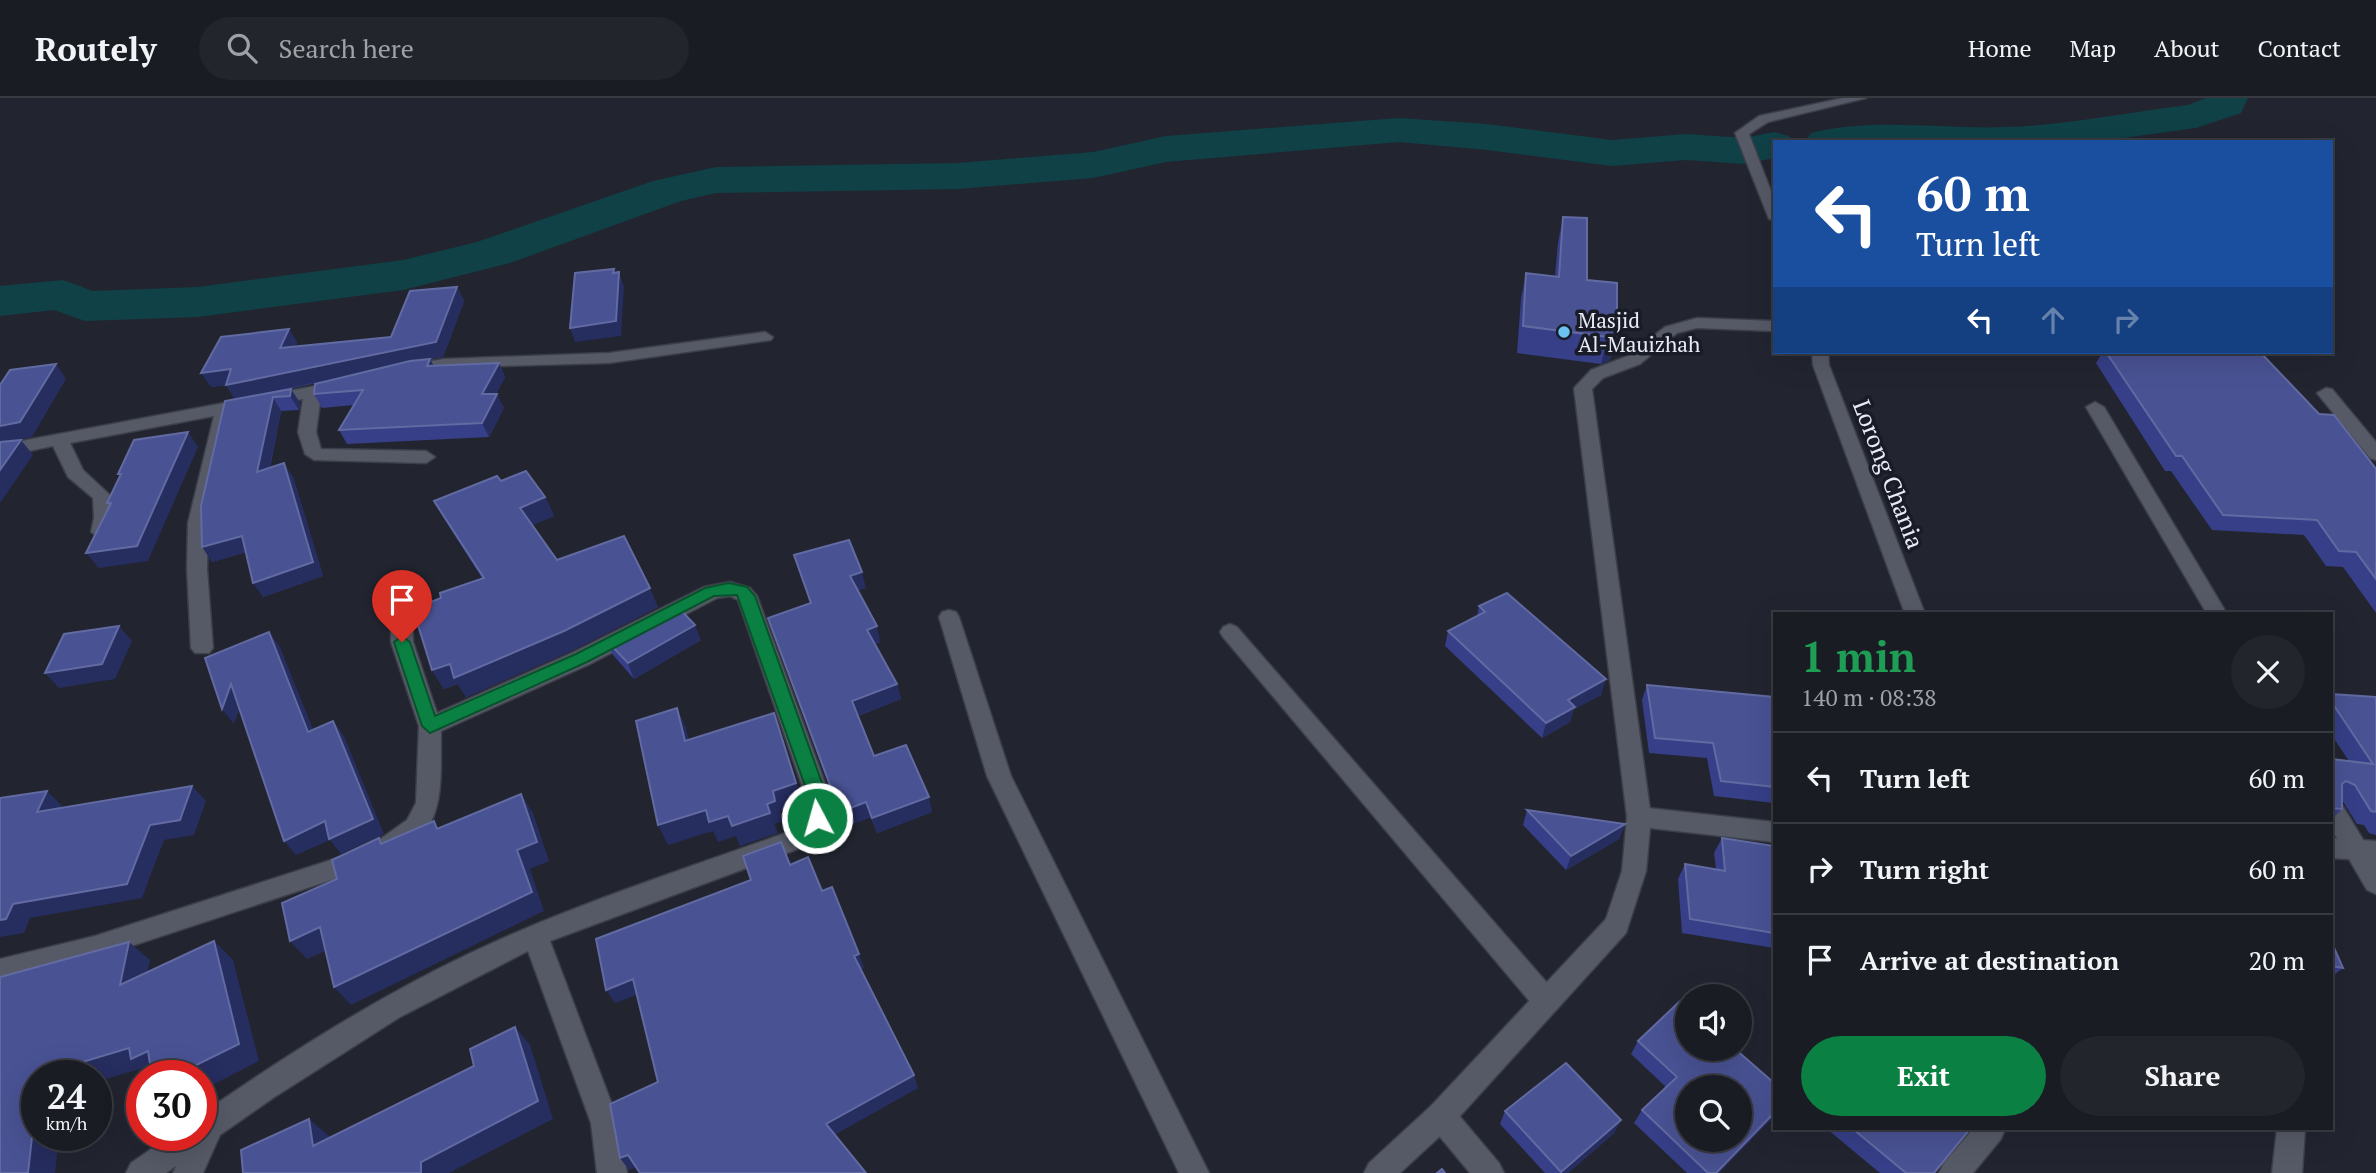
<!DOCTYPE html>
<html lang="en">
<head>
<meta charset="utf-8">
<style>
	:root { --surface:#1a1c24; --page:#23252c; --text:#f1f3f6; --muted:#9fa1a6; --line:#383a41; --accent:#0b8043 }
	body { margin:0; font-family:"PT Serif",serif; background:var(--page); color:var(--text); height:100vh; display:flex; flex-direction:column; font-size:26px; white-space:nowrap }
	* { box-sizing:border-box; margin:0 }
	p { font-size:23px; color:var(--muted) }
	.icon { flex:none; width:38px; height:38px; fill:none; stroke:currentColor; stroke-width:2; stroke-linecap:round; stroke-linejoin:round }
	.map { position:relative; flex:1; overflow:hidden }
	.details { position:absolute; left:1773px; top:514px; width:560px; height:518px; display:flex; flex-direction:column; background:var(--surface); border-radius:0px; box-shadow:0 7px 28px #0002,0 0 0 2px var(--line) }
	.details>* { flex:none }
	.guide { position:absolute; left:1773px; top:42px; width:560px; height:214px; border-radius:0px; box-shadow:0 7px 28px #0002,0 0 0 2px var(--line); background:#1a4fa0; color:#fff; overflow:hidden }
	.tools { position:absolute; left:1675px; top:886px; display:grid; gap:14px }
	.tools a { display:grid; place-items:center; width:77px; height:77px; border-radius:50%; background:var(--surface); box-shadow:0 7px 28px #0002,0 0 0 2px var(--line); font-size:35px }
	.speed { position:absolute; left:21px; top:962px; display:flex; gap:14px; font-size:35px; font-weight:700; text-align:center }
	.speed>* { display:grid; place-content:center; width:91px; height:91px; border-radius:50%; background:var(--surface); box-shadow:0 7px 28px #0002,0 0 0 2px var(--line); line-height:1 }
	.speed small { font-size:18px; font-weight:400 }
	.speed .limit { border:10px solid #d22; background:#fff; color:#111 }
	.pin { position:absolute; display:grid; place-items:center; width:60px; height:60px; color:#fff; margin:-72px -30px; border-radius:50% 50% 50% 0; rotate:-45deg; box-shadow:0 0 7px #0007 }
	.pin .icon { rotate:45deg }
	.me { position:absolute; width:77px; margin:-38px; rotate:354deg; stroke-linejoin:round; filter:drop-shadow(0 0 5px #0008) }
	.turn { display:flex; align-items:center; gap:24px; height:147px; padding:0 28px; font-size:32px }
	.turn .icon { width:91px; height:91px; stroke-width:2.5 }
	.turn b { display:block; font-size:49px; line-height:60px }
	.lanes { display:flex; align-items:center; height:66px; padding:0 28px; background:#0003; justify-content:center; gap:35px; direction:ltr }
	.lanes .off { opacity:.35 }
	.round { display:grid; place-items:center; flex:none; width:74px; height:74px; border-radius:37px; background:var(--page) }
	.overview { display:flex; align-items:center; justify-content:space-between; height:119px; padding:0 28px }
	h1 { font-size:42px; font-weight:700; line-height:52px; color:#1e9e55 }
	.action { display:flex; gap:14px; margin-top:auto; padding:14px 28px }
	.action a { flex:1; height:80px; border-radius:42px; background:var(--accent); color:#fff; font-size:28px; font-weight:700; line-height:80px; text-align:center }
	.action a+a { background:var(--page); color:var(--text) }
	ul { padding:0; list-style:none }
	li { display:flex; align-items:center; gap:21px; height:91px; padding:0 28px; border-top:2px solid var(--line) }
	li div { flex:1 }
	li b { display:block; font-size:26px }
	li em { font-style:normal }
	header { display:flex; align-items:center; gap:42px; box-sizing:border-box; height:98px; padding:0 35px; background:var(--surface); border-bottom:2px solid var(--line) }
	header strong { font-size:33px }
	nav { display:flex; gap:38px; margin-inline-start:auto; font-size:24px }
	.search { width:490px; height:63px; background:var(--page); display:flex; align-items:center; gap:18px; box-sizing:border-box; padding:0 24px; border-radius:38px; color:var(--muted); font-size:26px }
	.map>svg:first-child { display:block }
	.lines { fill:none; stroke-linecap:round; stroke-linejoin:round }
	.river { fill:#0f4146; fill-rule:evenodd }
	.minor-casing { stroke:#3c3f48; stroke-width:3 }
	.tertiary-casing { stroke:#3c3f48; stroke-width:3 }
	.minor { fill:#565a67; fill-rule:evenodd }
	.tertiary { fill:#565a67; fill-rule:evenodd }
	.wall { fill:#363f87 }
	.shaded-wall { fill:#262d5f }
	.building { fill:#495293; stroke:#626aa2; stroke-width:2; fill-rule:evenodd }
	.route { fill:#0b8043; stroke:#07532c; stroke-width:2 }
	.poi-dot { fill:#6cc3f2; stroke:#191c26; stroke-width:2.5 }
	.labels { text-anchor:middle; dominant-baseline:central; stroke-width:7; stroke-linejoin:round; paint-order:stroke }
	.far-poi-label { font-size:21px; fill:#e9ecf4; stroke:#191c26; text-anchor:start }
	.street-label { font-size:24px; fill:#e9ecf4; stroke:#191c26 }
</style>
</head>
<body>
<header>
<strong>Routely</strong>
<div class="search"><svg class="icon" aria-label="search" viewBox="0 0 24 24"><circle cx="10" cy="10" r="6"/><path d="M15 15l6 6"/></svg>Search here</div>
<nav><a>Home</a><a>Map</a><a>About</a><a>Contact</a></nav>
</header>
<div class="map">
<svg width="2376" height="1075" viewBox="0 0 2376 1075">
	<rect width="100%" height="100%" fill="#222530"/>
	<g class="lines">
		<g class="river">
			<path d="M2206,0H2248L2241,15L2196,30L2094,44H1805L1811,35C1875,19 1943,32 2008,29C2068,27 2129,14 2188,7Z"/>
			<path d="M1399,20L1487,26L1612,42L1686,36L1745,40L1774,34L1789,38L1793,44H1774V60L1745,66L1686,62L1612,68L1487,52L1399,44L1166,64L1093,80L958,91L716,95L681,103L510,165L403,192L198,219L85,223L54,212L0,218V188L63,182L93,193L198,189L403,162L477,144L653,83L716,69L958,65L1093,54L1166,38Z"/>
		</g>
		<g class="minor-casing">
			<g id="minor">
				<path d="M1843,0H1866L1768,24L1749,36L1774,101V122L1769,121L1735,35L1759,18Z"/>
				<path d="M1697,220L1774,223V233L1697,230L1677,235L1640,266L1603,280L1592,291L1651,719L1647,726L1639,729L1631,726L1627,719L1574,290L1591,272L1628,258L1665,229Z"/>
				<path d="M765,234L773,239L771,242L609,265L463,269L407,277L399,272L407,267L444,261L609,255Z"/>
				<path d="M1812,254H1828L1829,267L1925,516H1905L1813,267Z"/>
				<path d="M342,283L351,288L348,292L321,297L316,334L321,351L426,353L435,359L426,365L314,362L305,356L298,334L303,301L232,314L208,425L207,471L213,550L209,555H195L191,550L187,471L188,425L214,318L70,345L83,372L111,398L114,420L111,434L101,440L91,434L94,420L93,400L68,379L53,348L0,359V347Z"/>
				<path d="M2326,290L2332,291L2376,344V362L2370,360L2317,295Z"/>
				<path d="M2095,304L2104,309L2227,516H2207L2086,309Z"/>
				<path d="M730,484L750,490L757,498L830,699L829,720L806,748L550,843L619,1025L627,1075H597L591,1025L528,853L400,919L273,1000L220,1037L203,1075H173L176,1068L166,1075H126L131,1065L170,1038H201V1016C293,953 388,892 490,846C587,802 688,770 788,734L805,717L806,699L738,502L730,498L717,500L590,566L441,633C440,684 449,738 388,759L379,756L376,749L379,742L407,722L416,705L419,628L391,544V493L394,488L401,486L411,493L413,544L437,615L574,554L704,489Z"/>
				<path d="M949,512L956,514L959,519L1011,678L1209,1075H1179L987,678L939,519L942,514Z"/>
				<path d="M1230,526L1237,529L1555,894L1559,903L1555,912L1546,915L1537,912L1223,539L1220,534L1223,529Z"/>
				<path d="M2331,699L2339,702L2376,763V796L2367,792L2331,730Z"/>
				<path d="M359,753L368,756L371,763L368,770L95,860L0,885V861L95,838Z"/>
				<path d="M1441,1004L1451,1008L1499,1065L1504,1075H1470L1431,1028L1427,1018L1431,1008Z"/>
				<path d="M1973,1031H2005L2001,1041L1973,1075H1939L1944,1065Z"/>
				<path d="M2277,1031H2305L2302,1075H2272Z"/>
			</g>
		</g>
		<g class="tertiary-casing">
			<g id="tertiary">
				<path d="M1639,709L1774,724V744L1650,730L1646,773L1626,835L1451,1028L1400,1075H1364L1369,1065L1431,1008L1606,821L1622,773L1627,719L1631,712Z"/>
				<path d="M2331,740L2376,743V763L2331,760Z"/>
			</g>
		</g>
		<use href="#minor" class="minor"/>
		<use href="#tertiary" class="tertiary"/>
	</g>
	<g class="wall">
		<path d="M1563,119L1587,182L1617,235L1610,262L1601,266L1517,255L1521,201L1526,175L1555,178L1558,145Z"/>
		<path d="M457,189L464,203L443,259L430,261L433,268L499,265L505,279L496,296L504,310L489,339L347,346L339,332L354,307L322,310L314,296L350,278L239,301L291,291L300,305L299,312L281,313L270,370L293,379L323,478L263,499L246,454L212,464L235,301L226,287L211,289L289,231L297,245L295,249L391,239Z"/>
		<path d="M2103,254H2260L2319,316L2376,371V515L2343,469L2326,468L2304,437L2212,432L2171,373H2165L2096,265Z"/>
		<path d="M501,383L545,399L554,418L532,427L557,462L658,509L573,552L466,599L458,586L444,591L432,572L441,500L482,480L445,422L434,403Z"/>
		<path d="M794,457L866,490L858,492L880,544L875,546L897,586L901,601L858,618L874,658L932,714L877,735L871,719L844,729L768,520L810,505Z"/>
		<path d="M1479,508L1601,597L1574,611L1570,624L1542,640L1445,548L1448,533L1477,518Z"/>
		<path d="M606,542H701L634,581L613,557Z"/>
		<path d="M1647,587L1774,599V705L1714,698L1707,660L1649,655L1642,602Z"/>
		<path d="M2331,596L2376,599V737L2369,735L2364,727L2357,726L2342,702V711L2331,722V661L2349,663L2331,636Z"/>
		<path d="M1527,712L1625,726L1619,741L1566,772L1523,727Z"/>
		<path d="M1722,740L1774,748V850L1682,835L1678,781L1685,766L1716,771L1714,755Z"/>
		<path d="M2331,843L2343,870L2331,879Z"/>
		<path d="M1638,943L1774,985V1018L1719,1075H1687L1634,1025L1642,1012L1666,989L1631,956Z"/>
		<path d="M1505,1013L1621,1022L1614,1035L1568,1075H1545L1500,1026Z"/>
		<path d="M1827,1031H1970L1934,1075H1880Z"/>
	</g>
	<g class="shaded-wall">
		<path d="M614,171L618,183L619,174L624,189L621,238L575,244L570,230L613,175Z"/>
		<path d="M457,189L464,203L443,259L430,261L437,274L427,268L430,261L235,301L226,287L230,286L211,289L201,275L436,244Z"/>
		<path d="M289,231L297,245L288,264L280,250Z"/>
		<path d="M1617,235L1610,262L1601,266L1608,239Z"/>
		<path d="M499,265L505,279L489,310L482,296Z"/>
		<path d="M56,266L66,281L32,339L0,345V328Z"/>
		<path d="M291,291L300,305L299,312L290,298Z"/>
		<path d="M497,296L504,310L489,339L482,325Z"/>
		<path d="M273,299L281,313L266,388L257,374Z"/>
		<path d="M188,334L198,349L148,463L99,470L86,455Z"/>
		<path d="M21,342L33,357L0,405V372Z"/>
		<path d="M284,365L293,379L323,478L263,499L253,485Z"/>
		<path d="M545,399L554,418L529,429L520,410Z"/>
		<path d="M242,438L252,452L212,464L202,449Z"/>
		<path d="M862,474L866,490L854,493L850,478Z"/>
		<path d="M650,490L658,509L573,552L466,599L458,586L444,591L432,572Z"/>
		<path d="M695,527L701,542L634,581L628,565Z"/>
		<path d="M119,528L132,543L115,581L59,590L45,575Z"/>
		<path d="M877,528L880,544L871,547L867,532Z"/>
		<path d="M269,534L280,549L320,649L308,634Z"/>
		<path d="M1606,581L1601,597L1574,611L1570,624L1542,640L1546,625L1568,602Z"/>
		<path d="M231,586L243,601L234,626L222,611Z"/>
		<path d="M897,586L901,601L857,618L852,603Z"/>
		<path d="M677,610L686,630L694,664L685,643Z"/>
		<path d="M774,615L803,705L780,713L783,723L774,726L767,706L773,693Z"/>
		<path d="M333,623L344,638L384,736L341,756L330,742L296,757L284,743Z"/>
		<path d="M192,688L206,703L194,737L164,742L142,800L30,820L24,835L0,839V822L13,806L150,727Z"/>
		<path d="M47,693L62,708L52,729L37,714Z"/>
		<path d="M521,696L533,715L549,763L530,771L544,813L351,907L334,889L517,752Z"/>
		<path d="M929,699L932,714L877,735L872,720Z"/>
		<path d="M866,704L871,719L844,729L840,714Z"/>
		<path d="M706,712L728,718L770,715L778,735L740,748L736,738L718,744L713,733L668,747L658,727Z"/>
		<path d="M1625,726L1619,741L1566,772L1571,758Z"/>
		<path d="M320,829L337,848L307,861L290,843Z"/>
		<path d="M214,843L233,862L259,963L201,993V978H174Z"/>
		<path d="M129,844L150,862L142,905L120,887Z"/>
		<path d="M859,856L864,870L859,872L854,858Z"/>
		<path d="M633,881L642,895L615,905L606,892Z"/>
		<path d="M515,929L530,947L553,1021L449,1075H421V1064Z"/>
		<path d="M129,950L148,953L153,978L143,970L96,984V978H38L39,977Z"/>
		<path d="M914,977L918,990L831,1039L826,1026Z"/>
		<path d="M37,994V1038H59L55,1075H28Z"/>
		<path d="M1774,1015V1018L1719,1075H1716Z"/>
		<path d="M309,1021L329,1038L333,1065L313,1048Z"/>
		<path d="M1621,1022L1614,1035L1568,1075H1560Z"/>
		<path d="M628,1057L637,1069L629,1072L620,1060Z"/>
	</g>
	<g class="building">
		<path d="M1563,119L1587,120V182L1617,185V235L1608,239L1523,228L1526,175L1559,179Z"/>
		<path d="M614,171L613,175L619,174L616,223L570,230L575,175Z"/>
		<path d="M457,189L436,244L226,287L231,271L201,275L221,239L289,231L280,250L391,239L410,193Z"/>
		<path d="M2106,254H2152L2184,256L2182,254H2260L2319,316L2334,317L2376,371V481L2356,454L2339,453L2317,422L2223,417L2182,358H2176Z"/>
		<path d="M430,261L427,268L499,265L482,296H497L482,325L339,332L363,292L314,296L315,286L410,263Z"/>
		<path d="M56,266L20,324L0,328V287L10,272Z"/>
		<path d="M291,291L290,298L273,299L257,374L284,365L313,464L253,485L242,438L202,449L201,408L225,303Z"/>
		<path d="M188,334L137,448L86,455L111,405H107L121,376H118L134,342Z"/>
		<path d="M21,342L0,372V344Z"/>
		<path d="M526,373L545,399L520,410L557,462L624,438L650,490L564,533L454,580L450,566L432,572L413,511L441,500L440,495L484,480L434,403L497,378L501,383Z"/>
		<path d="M849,442L862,474L850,478L877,528L867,532L897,586L852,603L874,658L906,647L929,699L872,720L866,704L840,714L768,520L811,505L794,457Z"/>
		<path d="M1507,495L1606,581L1568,602L1575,609L1546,625L1448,533L1485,514L1479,508Z"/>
		<path d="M675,506L695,527L628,565L606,542Z"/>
		<path d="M119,528L102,566L45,575L64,536Z"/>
		<path d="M269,534L308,634L333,623L373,721L329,741L325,723L284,743L231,586L222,611L205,560Z"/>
		<path d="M1647,587L1774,599V689L1721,683L1713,645L1655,640Z"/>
		<path d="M2331,596L2376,599V714L2371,713L2355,687L2346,683L2342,686V711L2331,710V661L2373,666L2331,603Z"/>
		<path d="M677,610L685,643L774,615L796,685L773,693L775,703L767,706L770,715L732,728L728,718L709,724L706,712L658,727L636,623Z"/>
		<path d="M192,688L180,722L150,727L127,786L13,806L6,821L0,822V700L47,693L37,714Z"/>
		<path d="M521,696L537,744L517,752L532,794L334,889L320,829L290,843L282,805L337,781L332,762L379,740L381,746L434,723L437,731Z"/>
		<path d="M1527,712L1625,726L1571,758Z"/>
		<path d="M1722,740L1774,748V835L1690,821L1685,766L1725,773Z"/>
		<path d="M781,744L790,767L808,759L822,793L832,789L859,856L854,858L914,977L826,1026L866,1075H640L628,1057L620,1060L610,1006L658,984L633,881L606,892L596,841L751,782L743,758Z"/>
		<path d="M214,843L239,946L174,978H152L148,953L131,961L129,950L39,977L38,978H37V994L28,1075H0V879L129,844L120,887Z"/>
		<path d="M2331,843L2343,870L2331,868Z"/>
		<path d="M1680,903L1687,909V950H1734L1774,985V1015L1716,1075H1708L1642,1012L1677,979L1638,943ZM1687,989H1740V1041H1687Z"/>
		<path d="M515,929L538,1003L421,1064V1075H243L241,1052L309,1021L313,1048L474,968L470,951Z"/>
		<path d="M1566,965L1621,1022L1561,1074L1505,1013Z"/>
		<path d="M1853,1031H1970L1934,1075H1906Z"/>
		<path d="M1442,1071L1445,1075H1437Z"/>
	</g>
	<path class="route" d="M729,485L747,489L755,498L827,699L823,726L817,728L808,720L809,699L737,497L714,498L587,564L430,635L422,628L394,544L402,538L410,544L435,618L576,556L705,490Z"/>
	<circle class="poi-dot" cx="1564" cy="234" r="7"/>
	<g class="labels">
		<g class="far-poi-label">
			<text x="1578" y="222">Masjid<tspan x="1578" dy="24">Al-Mauizhah</tspan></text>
		</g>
		<g class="street-label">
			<text transform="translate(1889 376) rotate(69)">Lorong Chania</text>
		</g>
	</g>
</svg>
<div class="tools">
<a><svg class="icon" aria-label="sound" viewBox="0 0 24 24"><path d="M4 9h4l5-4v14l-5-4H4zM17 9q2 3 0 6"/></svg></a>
<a><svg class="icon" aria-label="search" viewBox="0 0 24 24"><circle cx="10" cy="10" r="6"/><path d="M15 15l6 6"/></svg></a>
</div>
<div class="speed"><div>24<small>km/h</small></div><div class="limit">30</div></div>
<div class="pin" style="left:402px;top:544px;background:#d93025"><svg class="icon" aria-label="arrive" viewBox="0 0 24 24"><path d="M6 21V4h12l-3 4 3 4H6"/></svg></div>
<svg class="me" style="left:817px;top:720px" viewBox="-20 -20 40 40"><circle r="17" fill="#0b8043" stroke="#fff" stroke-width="3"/><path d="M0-11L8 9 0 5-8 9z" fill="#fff"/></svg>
<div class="guide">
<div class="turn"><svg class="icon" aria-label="left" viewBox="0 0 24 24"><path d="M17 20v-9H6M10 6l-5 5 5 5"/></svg><div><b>60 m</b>Turn left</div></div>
<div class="lanes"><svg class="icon" aria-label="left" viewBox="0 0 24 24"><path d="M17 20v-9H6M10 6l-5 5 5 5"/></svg><svg class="icon off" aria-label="ahead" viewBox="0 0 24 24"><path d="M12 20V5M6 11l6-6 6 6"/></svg><svg class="icon off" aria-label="right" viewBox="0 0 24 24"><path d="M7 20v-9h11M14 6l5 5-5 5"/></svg></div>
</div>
<section class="details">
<div class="overview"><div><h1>1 min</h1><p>140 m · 08:38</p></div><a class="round"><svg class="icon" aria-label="close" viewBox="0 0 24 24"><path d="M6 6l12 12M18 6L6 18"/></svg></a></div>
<ul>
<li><svg class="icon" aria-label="left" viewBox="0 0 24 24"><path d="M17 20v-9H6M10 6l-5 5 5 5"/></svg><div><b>Turn left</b></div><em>60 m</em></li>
<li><svg class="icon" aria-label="right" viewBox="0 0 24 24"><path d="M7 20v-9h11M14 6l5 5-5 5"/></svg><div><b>Turn right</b></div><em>60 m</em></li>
<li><svg class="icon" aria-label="arrive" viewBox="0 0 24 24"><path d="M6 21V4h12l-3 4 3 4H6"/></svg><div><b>Arrive at destination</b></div><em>20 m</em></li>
</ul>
<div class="action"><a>Exit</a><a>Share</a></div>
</section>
</div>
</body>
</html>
